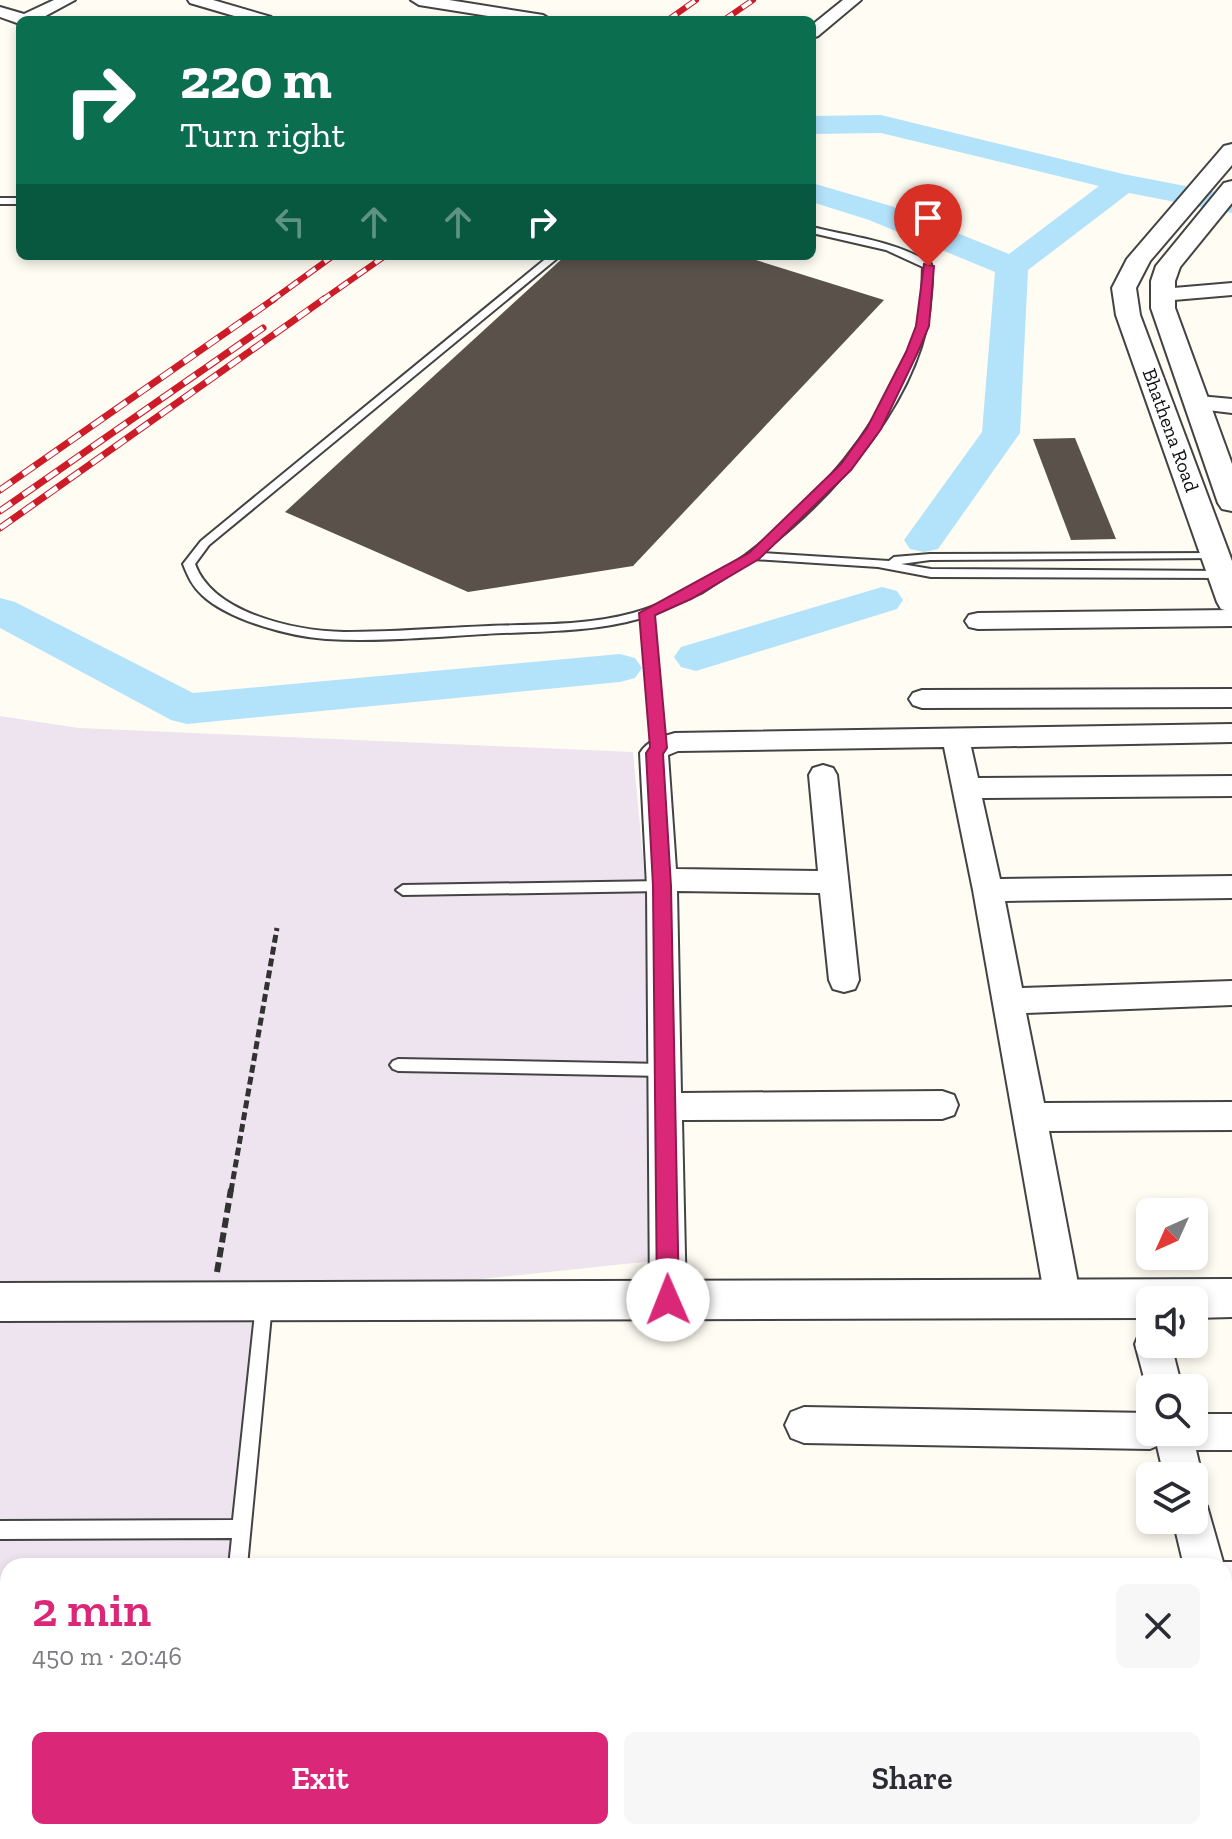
<!DOCTYPE html>
<html lang="en">
<head>
<meta charset="utf-8">
<style>
	:root { --surface:#fff; --page:#f7f7f7; --text:#2b2b33; --muted:#7c7c81; --accent:#db2777 }
	body { margin:0; font-family:"Zilla Slab",serif; background:var(--page); color:var(--text); height:100vh; display:flex; flex-direction:column; font-size:30px; white-space:nowrap }
	* { box-sizing:border-box; margin:0 }
	p { font-size:26px; color:var(--muted) }
	.icon { flex:none; width:44px; height:44px; fill:none; stroke:currentColor; stroke-width:2; stroke-linecap:round; stroke-linejoin:round }
	.map { position:relative; flex:1; overflow:hidden }
	.side { position:absolute; left:0px; top:1558px; width:1232px; height:282px; display:flex; flex-direction:column; background:var(--surface); border-radius:24px 24px 0 0; box-shadow:0 4px 12px #0003 }
	.side>* { flex:none }
	.hud { position:absolute; left:16px; top:16px; width:800px; height:244px; border-radius:12px; box-shadow:0 4px 12px #0003; background:#0b6e4f; color:#fff; overflow:hidden }
	.needle { width:52px; rotate:225deg }
	.tools { position:absolute; left:1136px; top:1198px; display:grid; gap:16px }
	.tools a { display:grid; place-items:center; width:72px; height:72px; border-radius:12px; background:var(--surface); box-shadow:0 4px 12px #0003; font-size:40px }
	.pin { position:absolute; display:grid; place-items:center; width:68px; height:68px; color:#fff; margin:-82px -34px; border-radius:50% 50% 50% 0; rotate:-45deg; box-shadow:0 0 8px #0007 }
	.pin .icon { rotate:45deg }
	.me { position:absolute; width:88px; margin:-44px; rotate:359deg; stroke-linejoin:round; filter:drop-shadow(0 0 6px #0008) }
	.turn { display:flex; align-items:center; gap:28px; height:168px; padding:0 32px; font-size:36px }
	.turn .icon { width:104px; height:104px; stroke-width:2.5 }
	.turn b { display:block; font-size:56px; line-height:68px }
	.lanes { display:flex; align-items:center; height:76px; padding:0 32px; background:#0003; justify-content:center; gap:40px; direction:ltr }
	.lanes .off { opacity:.35 }
	.round { display:grid; place-items:center; flex:none; width:84px; height:84px; border-radius:12px; background:var(--page) }
	.head { display:flex; align-items:center; justify-content:space-between; height:136px; padding:0 32px }
	h1 { font-size:48px; font-weight:600; line-height:60px; color:var(--accent) }
	.button { display:flex; gap:16px; margin-top:auto; padding:16px 32px }
	.button a { flex:1; height:92px; border-radius:12px; background:var(--accent); color:#fff; font-size:32px; font-weight:600; line-height:92px; text-align:center }
	.button a+a { background:var(--page); color:var(--text) }
	.map>svg:first-child { display:block }
	.industrial { fill:#eee4ef }
	.lines { fill:none; stroke-linecap:round; stroke-linejoin:round }
	.river { fill:#b3e2fb; fill-rule:evenodd }
	.building { fill:#5a514b }
	.service-casing { stroke:#434343; stroke-width:4 }
	.minor-casing { stroke:#434343; stroke-width:4 }
	.tertiary-casing { stroke:#434343; stroke-width:4 }
	.path-far1 { stroke:#323232; stroke-width:5; stroke-dasharray:8 4; stroke-linecap:butt }
	.path { stroke:#323232; stroke-width:6; stroke-dasharray:10 5; stroke-linecap:butt }
	.service { fill:#fff; fill-rule:evenodd }
	.minor { fill:#fff; fill-rule:evenodd }
	.tertiary { fill:#fff; fill-rule:evenodd }
	.rail-far1-casing { stroke:#cd1b28; stroke-width:6 }
	.rail-casing { stroke:#cd1b28; stroke-width:7 }
	.rail-far1 { stroke:#fff; stroke-width:4; stroke-dasharray:11; stroke-linecap:butt }
	.rail { stroke:#fff; stroke-width:5; stroke-dasharray:14; stroke-linecap:butt }
	.route { fill:#db2777; stroke:#8e194d; stroke-width:2 }
	.labels { text-anchor:middle; dominant-baseline:central; stroke-width:8; stroke-linejoin:round; paint-order:stroke }
	.far-street-label { font-size:20px; fill:#101010; stroke:#fff }
</style>
</head>
<body>
<div class="map">
<svg width="1232" height="1839" viewBox="0 0 1232 1839">
	<rect width="100%" height="100%" fill="#fffcf3"/>
	<path class="industrial" d="M0,716L79,728L633,752L681,1258L275,1301L239,1566H8V1832H204L203,1839H0Z"/>
	<g class="lines">
		<g class="river">
			<path d="M881,115L1123,174L1232,195V213L1129,193L1028,270L1020,433L938,549L924,552L910,549L904,540L982,432L995,272L869,220L812,202V183L891,206L1009,254L1099,186L881,133L812,134V116Z"/>
			<path d="M882,587L897,591L903,600L897,609L696,671L681,667L674,657L681,647Z"/>
			<path d="M0,598L15,602L193,693L620,654L635,658L642,668L635,678L620,682L187,724L171,720L0,628Z"/>
		</g>
	</g>
	<g class="building">
		<path d="M565,256H743L884,300L633,566L468,592L285,512Z"/>
		<path d="M1075,438L1116,539L1071,540L1033,439Z"/>
	</g>
	<g class="lines">
		<g class="service-casing">
			<g id="service">
				<rect x="0" y="198" width="20" height="6"/>
				<path d="M812,227C852,237 897,241 931,264C933,273 932,284 931,294C926,394 837,494 761,553L889,561L894,557L930,554L1215,553L1219,554V558L930,560L901,564L931,569L1222,571L1226,572V578L931,577L878,567L753,559L701,593L653,615L665,748L659,752L653,748L642,618C590,633 537,631 485,634C432,637 379,642 326,639C291,637 228,620 202,595C192,586 188,576 183,564L201,541L549,256H560L209,545L195,564C213,614 296,631 344,632C392,632 440,628 489,626C537,624 586,626 633,613C753,579 882,446 917,327C923,308 922,287 923,267L886,250L812,233Z"/>
				<path d="M662,881L669,886L662,891L403,895L396,890L403,885Z"/>
				<path d="M398,1059L664,1064L669,1066L672,1070L669,1074L664,1076L398,1071L393,1069L390,1065L393,1061Z"/>
				<path d="M264,1296L270,1299L272,1304L247,1566H229L232,1538L0,1539V1521L233,1520L256,1304L258,1299Z"/>
				<path d="M202,1832H222L221,1839H201Z"/>
			</g>
		</g>
		<g class="minor-casing">
			<g id="minor">
				<path d="M54,0H75L38,20H20V24L0,17V7L24,14Z"/>
				<path d="M188,0H213L271,17L273,20H248L190,3Z"/>
				<path d="M411,0H449L543,15L551,20H513L419,5Z"/>
				<path d="M843,0H861L818,36L812,38V25Z"/>
				<path d="M1232,283V295L1162,301L1152,295L1162,289Z"/>
				<path d="M1199,396L1232,399V413L1191,408L1188,403L1191,398Z"/>
				<path d="M1232,610V626L978,629L969,627L965,621L969,615L978,613Z"/>
				<path d="M1232,689V707L922,708L913,705L909,699L913,693L922,690Z"/>
				<path d="M1232,724V742L971,747L978,778L1232,776V796L982,798L1000,879L1232,876V898L1005,901L1022,988L1232,981V1005L1026,1013L1044,1103L1232,1102V1130L1049,1131L1081,1299L1076,1310L1063,1315L1050,1310L1045,1299L973,890L944,747L678,751L668,755L676,869L818,871L809,775L813,768L823,765L833,768L837,775L859,980L855,989L844,992L833,989L829,980L820,893L677,891L681,1093L942,1091L954,1095L958,1105L954,1115L942,1119L682,1120L686,1300L681,1311L668,1316L655,1311L650,1300L647,886L640,753C648,740 661,737 675,733Z"/>
				<path d="M1150,1328V1344H1171L1182,1388H1150V1400L1135,1344L1140,1332Z"/>
				<path d="M804,1407L1150,1413V1432H1194V1414H1232V1450H1196L1202,1476L1194,1490V1476H1164L1157,1446L1150,1449L804,1443L791,1438L785,1425L791,1412Z"/>
				<path d="M1194,1501L1207,1506L1223,1562H1232V1602H1224V1566H1184L1173,1520H1194Z"/>
				<path d="M1224,1634L1232,1638V1711L1224,1708Z"/>
				<rect x="1224" y="1722" width="8" height="42"/>
			</g>
		</g>
		<g class="tertiary-casing">
			<g id="tertiary">
				<path d="M1232,144V165L1150,261L1136,288L1140,315L1232,561V612L1221,609L1217,602L1116,315L1112,288L1127,259L1224,146Z"/>
				<path d="M1232,181V203L1180,267L1175,281V308L1232,464V511L1222,509L1218,503L1151,308V281L1156,266L1224,183Z"/>
				<path d="M1232,1279V1317L1194,1318V1300H1150V1318L0,1321V1283Z"/>
			</g>
		</g>
		<path class="path-far1" d="M231,1191L277,928"/>
		<path class="path" d="M217,1272L231,1189"/>
		<use href="#service" class="service"/>
		<use href="#minor" class="minor"/>
		<use href="#tertiary" class="tertiary"/>
		<g class="rail-far1-casing">
			<g id="rail-far1">
				<path d="M668,20L696,0"/>
				<path d="M724,20L753,0"/>
				<path d="M271,301L333,256"/>
				<path d="M321,301L385,256"/>
			</g>
		</g>
		<g class="rail-casing">
			<g id="rail">
				<path d="M0,490L274,299"/>
				<path d="M0,511L263,328"/>
				<path d="M0,528L324,299"/>
			</g>
		</g>
		<use href="#rail-far1" class="rail-far1"/>
		<use href="#rail" class="rail"/>
	</g>
	<path class="route" d="M924,264L934,266L929,326L918,352L881,429L851,470L759,559L691,599L655,615L667,748L663,754L671,886L679,1300L676,1307L668,1310L660,1307L657,1300L653,886L646,753L650,747L639,613L749,553L841,464L867,428L906,352L916,326Z"/>
	<g class="labels">
		<g class="far-street-label">
			<text transform="translate(1171 430) rotate(70)">Bhathena Road</text>
		</g>
	</g>
</svg>
<div class="tools">
<a><svg class="needle" viewBox="-14 -14 28 28"><path d="M0-13l5 13h-10z" fill="#e53935"/><path d="M0 13l5-13h-10z" fill="#7c7c81"/></svg></a>
<a><svg class="icon" aria-label="sound" viewBox="0 0 24 24"><path d="M4 9h4l5-4v14l-5-4H4zM17 9q2 3 0 6"/></svg></a>
<a><svg class="icon" aria-label="search" viewBox="0 0 24 24"><circle cx="10" cy="10" r="6"/><path d="M15 15l6 6"/></svg></a>
<a><svg class="icon" aria-label="layers" viewBox="0 0 24 24"><path d="M12 4l9 5-9 5-9-5zM3 14l9 5 9-5"/></svg></a>
</div>
<div class="pin" style="left:928px;top:266px;background:#d93025"><svg class="icon" aria-label="arrive" viewBox="0 0 24 24"><path d="M6 21V4h12l-3 4 3 4H6"/></svg></div>
<svg class="me" style="left:668px;top:1300px" viewBox="-20 -20 40 40"><circle r="19" fill="#fff"/><path d="M0-13L10 11 0 6-10 11z" fill="#db2777"/></svg>
<div class="hud">
<div class="turn"><svg class="icon" aria-label="right" viewBox="0 0 24 24"><path d="M7 20v-9h11M14 6l5 5-5 5"/></svg><div><b>220 m</b>Turn right</div></div>
<div class="lanes"><svg class="icon off" aria-label="left" viewBox="0 0 24 24"><path d="M17 20v-9H6M10 6l-5 5 5 5"/></svg><svg class="icon off" aria-label="ahead" viewBox="0 0 24 24"><path d="M12 20V5M6 11l6-6 6 6"/></svg><svg class="icon off" aria-label="ahead" viewBox="0 0 24 24"><path d="M12 20V5M6 11l6-6 6 6"/></svg><svg class="icon" aria-label="right" viewBox="0 0 24 24"><path d="M7 20v-9h11M14 6l5 5-5 5"/></svg></div>
</div>
<section class="side">
<div class="head"><div><h1>2 min</h1><p>450 m · 20:46</p></div><a class="round"><svg class="icon" aria-label="close" viewBox="0 0 24 24"><path d="M6 6l12 12M18 6L6 18"/></svg></a></div>
<div class="button"><a>Exit</a><a>Share</a></div>
</section>
</div>
</body>
</html>
